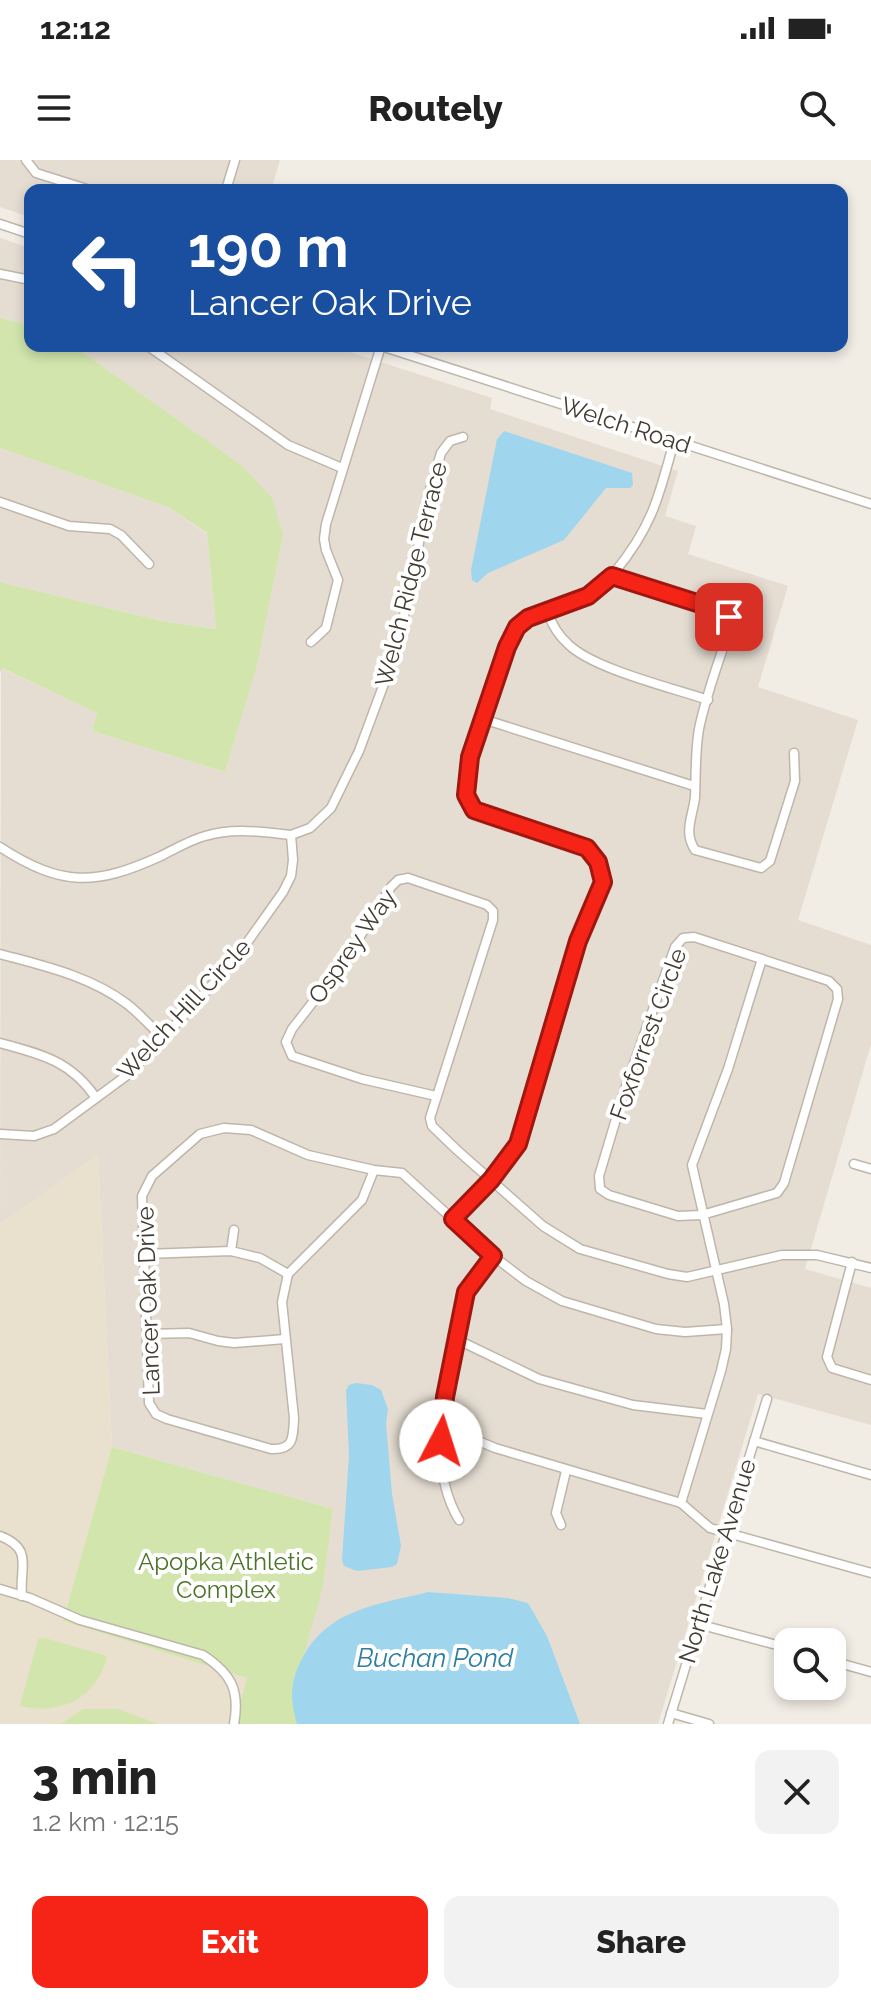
<!DOCTYPE html>
<html lang="en">
<head>
<meta charset="utf-8">
<style>
	:root { --surface:#fff; --page:#f2f2f2; --text:#222; --muted:#767676; --accent:#f52417 }
	body { margin:0; font-family:Raleway,sans-serif; background:var(--page); color:var(--text); height:100vh; display:flex; flex-direction:column; font-size:30px; white-space:nowrap }
	* { box-sizing:border-box; margin:0 }
	p { font-size:26px; color:var(--muted) }
	.icon { flex:none; width:44px; height:44px; fill:none; stroke:currentColor; stroke-width:2; stroke-linecap:round; stroke-linejoin:round }
	.map { position:relative; height:1564px; overflow:hidden }
	.sheet { display:flex; flex-direction:column; background:var(--surface); flex:1 }
	.sheet>* { flex:none }
	.guide { position:absolute; left:24px; top:24px; width:824px; height:168px; border-radius:16px; box-shadow:0 4px 12px #0003; background:#1a4fa0; color:#fff; overflow:hidden }
	.controls { position:absolute; left:774px; top:1468px; display:grid; gap:16px }
	.controls a { display:grid; place-items:center; width:72px; height:72px; border-radius:16px; background:var(--surface); box-shadow:0 4px 12px #0003; font-size:40px }
	.pin { position:absolute; display:grid; place-items:center; width:68px; height:68px; color:#fff; margin:-34px; border-radius:16px; box-shadow:0 4px 12px #0006 }
	.me { position:absolute; width:88px; margin:-44px; rotate:5deg; stroke-linejoin:round; filter:drop-shadow(0 0 6px #0008) }
	.turn { display:flex; align-items:center; gap:28px; height:168px; padding:0 32px; font-size:36px }
	.turn .icon { width:104px; height:104px; stroke-width:2.5 }
	.turn b { display:block; font-size:56px; line-height:68px }
	.round { display:grid; place-items:center; flex:none; width:84px; height:84px; border-radius:16px; background:var(--page) }
	.head { display:flex; align-items:center; justify-content:space-between; height:136px; padding:0 32px }
	h1 { font-size:48px; font-weight:800; line-height:60px }
	.action { display:flex; gap:16px; margin-top:auto; padding:16px 32px }
	.action a { flex:1; height:92px; border-radius:16px; background:var(--accent); color:#fff; font-size:32px; font-weight:800; line-height:92px; text-align:center }
	.action a+a { background:var(--page); color:var(--text) }
	.status { display:flex; justify-content:space-between; align-items:center; height:56px; padding:0 40px; background:var(--surface); direction:ltr }
	.status svg { height:22px; fill:currentColor }
	header { display:flex; justify-content:space-between; align-items:center; height:104px; padding:0 32px; background:var(--surface); font-size:36px; font-weight:800 }
	.map>svg:first-child { display:block }
	.residential { fill:#e5ddd2 }
	.education { fill:#eae0ce }
	.green { fill:#d1e5ad }
	.water { fill:#a0d5ee }
	.lines { fill:none; stroke-linecap:round; stroke-linejoin:round }
	.minor-casing { stroke:#bfb6aa; stroke-width:11 }
	.minor { stroke:#fff; stroke-width:8 }
	.route-casing { stroke:#9f170f; stroke-width:20 }
	.route { stroke:#f52417; stroke-width:14 }
	.labels { text-anchor:middle; dominant-baseline:central; stroke-width:8; stroke-linejoin:round; paint-order:stroke }
	.street-label { font-size:24px; fill:#433c34; stroke:#fff }
	.park-label { font-size:24px; fill:#4c7329; stroke:#fff }
	.water-label { font-size:26px; font-style:italic; fill:#2e7da4; stroke:#fff }
</style>
</head>
<body>
<div class="status"><b>12:12</b><svg viewBox="0 0 49 12"><path d="M0 12V9h3v3zM5 12V6h3v6zM10 12V3h3v9zM15 12V0h3v12zM26 1h20v11H26zM47 4h2v5h-2z"/></svg></div>
<header><svg class="icon" aria-label="menu" viewBox="0 0 24 24"><path d="M4 6h16M4 12h16M4 18h16"/></svg>Routely<svg class="icon" aria-label="search" viewBox="0 0 24 24"><circle cx="10" cy="10" r="6"/><path d="M15 15l6 6"/></svg></header>
<div class="map">
<svg width="871" height="1564" viewBox="0 0 871 1564">
	<rect width="100%" height="100%" fill="#f1ece4"/>
	<g class="residential">
		<path d="M0,0H280L271,30H30V57L0,47Z"/>
		<path d="M0,78L30,88V165L0,158Z"/>
		<path d="M74,186H331L492,238L490,249L678,311L665,356L696,366L688,394L788,426L758,527L858,560L798,760L871,785V884L805,1109L871,1128V1265L758,1234L658,1564H324L295,1522L323,1427L333,1349L112,1287L98,995L0,1064L1,508L97,553L92,571L225,612L257,506L283,375L240,304Z"/>
		<path d="M0,288L168,347L207,374L216,469L161,461L0,422Z"/>
	</g>
	<path class="education" d="M98,994L112,1287L63,1461L248,1518L235,1564H0V1064Z"/>
	<g class="green">
		<path d="M0,158L30,165V186H74L240,304L272,338L283,375L257,506L225,612L92,571L97,553L2,508L0,512V422L161,461L216,469L207,373L168,347L0,288Z"/>
		<path d="M112,1287L333,1349L323,1427L296,1522L324,1564H235L247,1518L63,1461Z"/>
		<path d="M45,1478L107,1496C97,1539 60,1555 20,1546L38,1479Z"/>
		<path d="M83,1549H118L158,1564H61Z"/>
	</g>
	<g class="water">
		<path d="M504,271L632,313L633,325L630,328H606L564,380L488,413L477,423L472,420L471,410L497,279Z"/>
		<path d="M356,1223L372,1225L381,1230L388,1249L386,1264L392,1334L401,1386L397,1404L392,1407L357,1411L344,1406L342,1400L349,1295L346,1230L349,1225Z"/>
		<path d="M428,1432L508,1438L528,1443L547,1476L580,1564H297C289,1535 290,1520 305,1493C332,1448 381,1444 428,1432Z"/>
	</g>
	<g class="lines">
		<g class="minor-casing">
			<g id="minor">
				<path d="M26,0L36,13L90,30"/>
				<path d="M226,30L235,0"/>
				<path d="M0,64L30,74"/>
				<path d="M0,114L30,120"/>
				<path d="M148,186L288,285L342,308"/>
				<path d="M381,186L871,344"/>
				<path d="M0,342L69,366L110,369L121,375L149,404"/>
				<path d="M612,416L719,450L729,457V469C719,502 706,535 699,569C695,592 696,614 695,637C693,656 683,672 695,690L761,708L770,701L795,621L794,593"/>
				<path d="M548,453C552,465 558,475 568,484C593,509 673,528 708,540"/>
				<path d="M311,482L326,468L338,420L326,390L324,379L326,364L381,186"/>
				<path d="M483,559L694,626"/>
				<path d="M291,675L310,668L331,648L359,591L392,502L411,428L426,343L441,293L450,281L463,277"/>
				<path d="M0,687C62,727 95,726 161,696C175,689 190,680 205,676C234,667 262,672 291,675L293,700L291,716L283,732L234,801L163,878L126,916L54,969L34,976L0,974"/>
				<path d="M694,777L829,821L837,829L838,839L784,1023L777,1033L702,1055L678,1056L609,1035L600,1029L599,1016L624,932L675,787L683,778Z"/>
				<path d="M0,794C44,806 90,816 127,844C140,854 151,867 163,878"/>
				<path d="M0,883C41,894 71,901 96,938"/>
				<path d="M436,936L362,919L292,896L286,882L292,869L344,802L391,727L398,720L408,718L487,745L493,751V760L430,958L432,966L457,990L543,1066L580,1089L668,1114L687,1117L782,1095H817L871,1108"/>
				<path d="M854,1004L871,1009"/>
				<path d="M374,1010L362,1040L288,1114L282,1142L294,1258C293,1278 294,1290 271,1289L167,1259L156,1254L149,1243L142,1036L152,1016L200,974L224,968L251,970L308,995L374,1010L402,1013L493,1096L526,1121L562,1141L656,1169L685,1172L727,1169"/>
				<path d="M453,1059L491,1020L518,984L578,781L603,722L598,702L587,688L474,650C471,645 467,639 466,634C463,607 505,477 524,462C531,456 539,456 547,453C572,444 597,433 614,413C652,367 659,337 674,281"/>
				<path d="M231,1091L234,1070"/>
				<path d="M145,1094L231,1091L260,1098L288,1114"/>
				<path d="M852,1102L827,1197L832,1208L871,1220"/>
				<path d="M148,1174L189,1173L218,1181L234,1183L285,1179"/>
				<path d="M456,1179L539,1219L633,1245L707,1254"/>
				<path d="M441,1265L495,1288L681,1343L710,1368L871,1413"/>
				<path d="M754,1281L871,1315"/>
				<path d="M681,1343L721,1211L726,1189L727,1169L724,1144L692,1005L728,909L762,799"/>
				<path d="M459,1360C427,1307 444,1236 456,1178C459,1163 460,1144 467,1130C472,1117 484,1106 493,1096"/>
				<path d="M561,1365L556,1353L566,1311"/>
				<path d="M0,1376C34,1389 19,1407 22,1436"/>
				<path d="M0,1429L30,1438L80,1460L203,1495C232,1514 240,1531 234,1564"/>
				<path d="M698,1464L788,1488"/>
				<path d="M832,1501L871,1512"/>
				<path d="M671,1553L709,1564"/>
				<path d="M668,1564L767,1239"/>
			</g>
		</g>
		<use href="#minor" class="minor"/>
	</g>
	<g class="lines">
		<g class="route-casing">
			<path id="route" d="M441,1281L445,1237L466,1132L493,1096L453,1059L491,1020L518,984L578,781L603,722L598,702L587,688L474,650L466,635L470,597L507,487L517,467L528,458L588,436L612,416L719,450L729,457"/>
		</g>
		<use href="#route" class="route"/>
	</g>
	<g class="labels">
		<g class="street-label">
			<text transform="translate(626 265) rotate(18)">Welch Road</text>
			<text transform="translate(411 414) rotate(-76)">Welch Ridge Terrace</text>
			<text transform="translate(352 786) rotate(-55)">Osprey Way</text>
			<text transform="translate(184 849) rotate(-47)">Welch Hill Circle</text>
			<text transform="translate(648 874) rotate(-70)">Foxforrest Circle</text>
			<text transform="translate(148 1141) rotate(-92)">Lancer Oak Drive</text>
			<text transform="translate(717 1401) rotate(-73)">North Lake Avenue</text>
		</g>
		<g class="park-label">
			<text x="226" y="1401">Apopka Athletic<tspan x="226" dy="28">Complex</tspan></text>
		</g>
		<g class="water-label">
			<text x="435" y="1498">Buchan Pond</text>
		</g>
	</g>
</svg>
<div class="controls">
<a><svg class="icon" aria-label="search" viewBox="0 0 24 24"><circle cx="10" cy="10" r="6"/><path d="M15 15l6 6"/></svg></a>
</div>
<div class="pin" style="left:729px;top:457px;background:#d93025"><svg class="icon" aria-label="arrive" viewBox="0 0 24 24"><path d="M6 21V4h12l-3 4 3 4H6"/></svg></div>
<svg class="me" style="left:441px;top:1281px" viewBox="-20 -20 40 40"><circle r="19" fill="#fff"/><path d="M0-13L10 11 0 6-10 11z" fill="#f52417"/></svg>
<div class="guide">
<div class="turn"><svg class="icon" aria-label="left" viewBox="0 0 24 24"><path d="M17 20v-9H6M10 6l-5 5 5 5"/></svg><div><b>190 m</b>Lancer Oak Drive</div></div>
</div>
</div>
<section class="sheet">
<div class="head"><div><h1>3 min</h1><p>1.2 km · 12:15</p></div><a class="round"><svg class="icon" aria-label="close" viewBox="0 0 24 24"><path d="M6 6l12 12M18 6L6 18"/></svg></a></div>
<div class="action"><a>Exit</a><a>Share</a></div>
</section>
</body>
</html>
